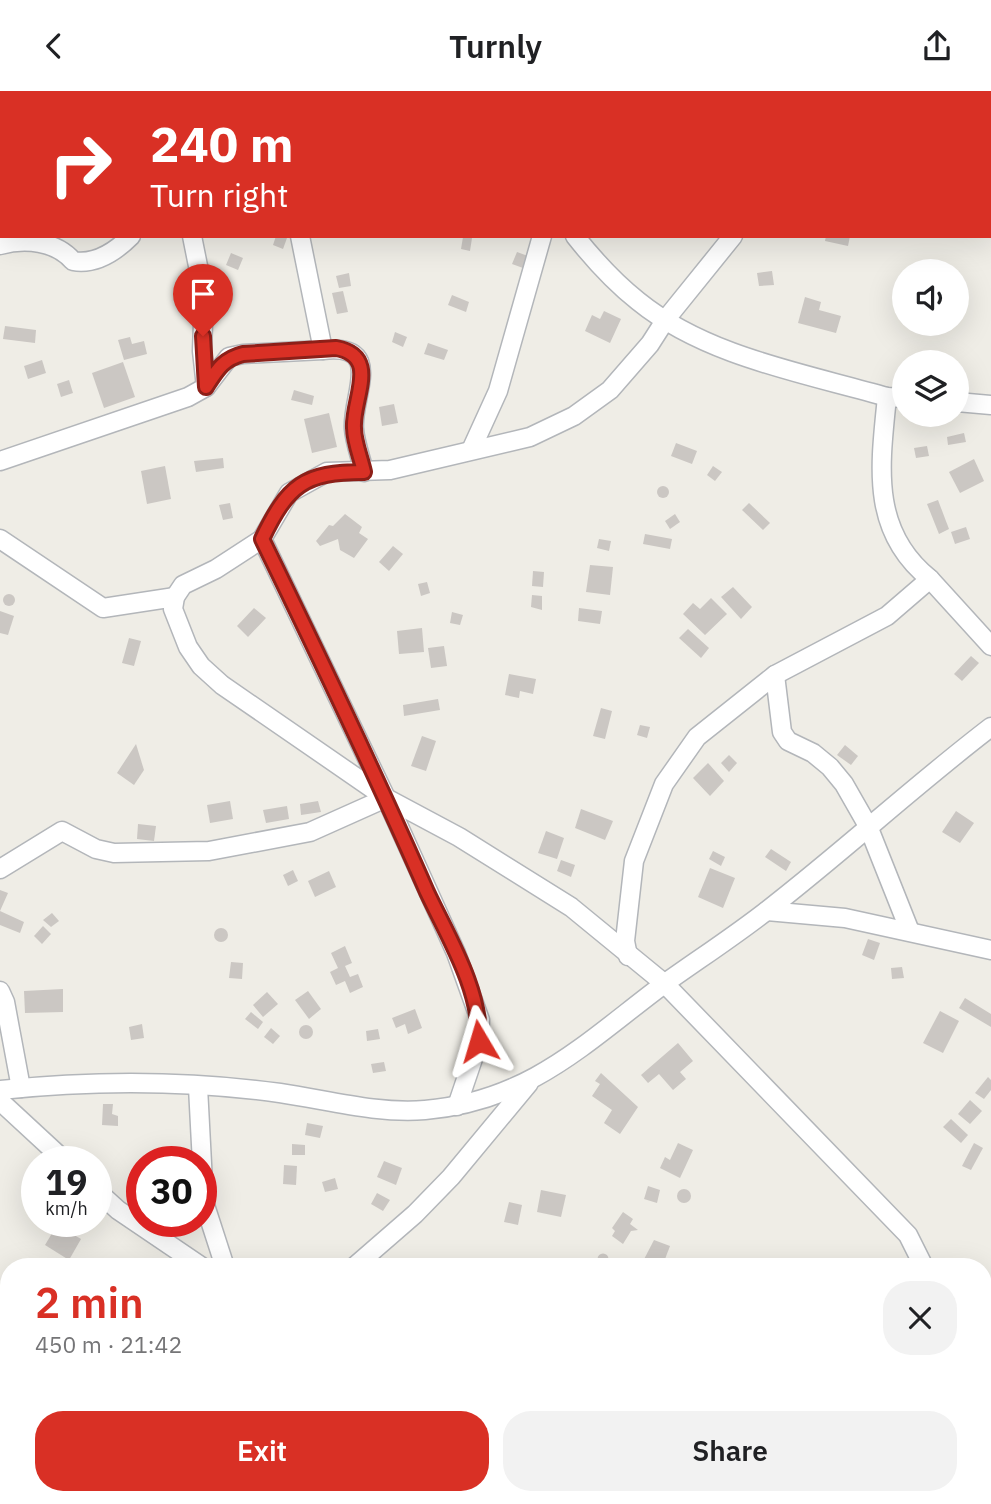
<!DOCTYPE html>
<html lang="en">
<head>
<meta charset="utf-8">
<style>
	:root { --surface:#fff; --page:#f2f2f2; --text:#202124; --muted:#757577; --accent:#d93025 }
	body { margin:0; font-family:"IBM Plex Sans",sans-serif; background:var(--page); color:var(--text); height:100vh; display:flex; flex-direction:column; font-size:26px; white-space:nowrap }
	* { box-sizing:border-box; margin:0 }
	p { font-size:23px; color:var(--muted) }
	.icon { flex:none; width:38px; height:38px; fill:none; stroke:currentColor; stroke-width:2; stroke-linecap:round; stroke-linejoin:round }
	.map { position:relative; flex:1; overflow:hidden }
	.side { position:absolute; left:0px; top:1167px; width:992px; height:247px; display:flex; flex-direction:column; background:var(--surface); border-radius:28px 28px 0 0; box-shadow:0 7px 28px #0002 }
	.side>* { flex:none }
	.banner { position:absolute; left:0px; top:0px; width:992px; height:147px; box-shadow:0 7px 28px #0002; background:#d93025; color:#fff; overflow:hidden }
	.buttons { position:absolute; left:892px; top:168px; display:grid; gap:14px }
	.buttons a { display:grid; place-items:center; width:77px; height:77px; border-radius:50%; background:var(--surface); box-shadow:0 7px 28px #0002; font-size:35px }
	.speed { position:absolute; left:21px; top:1055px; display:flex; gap:14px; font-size:35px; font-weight:700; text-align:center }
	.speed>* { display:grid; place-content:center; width:91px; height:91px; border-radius:50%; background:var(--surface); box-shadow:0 7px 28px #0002; line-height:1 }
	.speed small { font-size:18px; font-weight:400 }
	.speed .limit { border:10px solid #d22; background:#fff; color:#111 }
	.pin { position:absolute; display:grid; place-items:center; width:60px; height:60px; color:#fff; margin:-72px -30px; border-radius:50% 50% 50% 0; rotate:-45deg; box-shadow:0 0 7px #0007 }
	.pin .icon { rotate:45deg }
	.me { position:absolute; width:77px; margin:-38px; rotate:353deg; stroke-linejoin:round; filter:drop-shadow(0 0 5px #0008) }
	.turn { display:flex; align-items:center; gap:24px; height:147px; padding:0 35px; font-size:32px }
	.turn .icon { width:91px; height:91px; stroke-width:2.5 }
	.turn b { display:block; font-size:49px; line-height:60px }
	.round { display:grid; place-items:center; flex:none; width:74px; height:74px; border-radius:28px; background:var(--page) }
	.head { display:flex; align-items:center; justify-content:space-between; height:119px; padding:0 35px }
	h1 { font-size:42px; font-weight:600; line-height:52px; color:var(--accent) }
	.action { display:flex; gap:14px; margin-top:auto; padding:14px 35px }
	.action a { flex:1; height:80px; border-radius:28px; background:var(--accent); color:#fff; font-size:28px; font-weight:600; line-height:80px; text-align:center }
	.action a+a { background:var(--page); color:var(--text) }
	header { display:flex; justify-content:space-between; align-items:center; height:91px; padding:0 35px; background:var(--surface); font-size:32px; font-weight:600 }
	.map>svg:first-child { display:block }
	.building { fill:#cbc7c3 }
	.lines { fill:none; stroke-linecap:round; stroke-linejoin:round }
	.street-casing { stroke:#b3b6ba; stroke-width:21 }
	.street { stroke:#fff; stroke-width:18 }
	.route-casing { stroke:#8d1f18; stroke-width:18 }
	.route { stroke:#d93025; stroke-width:12 }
</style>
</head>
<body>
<header><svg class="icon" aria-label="back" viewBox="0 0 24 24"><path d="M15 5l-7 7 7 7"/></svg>Turnly<svg class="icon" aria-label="share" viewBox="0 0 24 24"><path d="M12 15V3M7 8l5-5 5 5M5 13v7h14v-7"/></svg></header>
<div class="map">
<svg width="991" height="1413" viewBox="0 0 991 1413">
	<rect width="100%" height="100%" fill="#efede6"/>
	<g class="building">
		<path d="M276,145L287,147L283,158L273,154Z"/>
		<path d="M826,145H850L848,155L825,150Z"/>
		<path d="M463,146L472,147L470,160L461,158Z"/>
		<path d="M517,161L528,165L523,177L512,173Z"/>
		<path d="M231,162L243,167L238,179L226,174Z"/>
		<path d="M772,180L774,194L759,195L757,182Z"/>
		<path d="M349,182L351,195L339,197L336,185Z"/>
		<path d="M343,200L348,221L337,223L332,202Z"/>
		<path d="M452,204L469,211L466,221L448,214Z"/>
		<path d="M805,206L821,211L819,219L841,225L836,242L798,232Z"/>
		<path d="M604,220L621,228L610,252L585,240L592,224L600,228Z"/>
		<path d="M5,235L36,239L35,252L3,248Z"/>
		<path d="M395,241L407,246L403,256L392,251Z"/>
		<path d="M130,246L132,253L144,250L147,263L124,269L118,249Z"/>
		<path d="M428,252L448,259L444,269L424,263Z"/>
		<path d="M42,269L46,282L28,288L24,275Z"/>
		<path d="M123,271L135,306L104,317L92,282Z"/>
		<path d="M69,289L73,302L61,306L57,293Z"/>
		<path d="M294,299L314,305L312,314L291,309Z"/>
		<path d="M394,313L398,332L382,335L379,316Z"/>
		<path d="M329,322L337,356L312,362L304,328Z"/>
		<path d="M964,342L966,351L948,354L947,346Z"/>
		<path d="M676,352L697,360L692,373L671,365Z"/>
		<path d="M927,355L929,365L916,367L914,357Z"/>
		<path d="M223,367L224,377L196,381L194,370Z"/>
		<path d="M974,368L984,390L960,402L949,381Z"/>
		<path d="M165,375L171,408L147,413L141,380Z"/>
		<path d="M713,375L722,381L715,390L707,384Z"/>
		<circle cx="663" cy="401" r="6"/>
		<path d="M938,409L949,438L939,443L927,413Z"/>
		<path d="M230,412L233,427L223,429L219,414Z"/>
		<path d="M749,412L770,432L763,439L742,419Z"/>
		<path d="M345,423L362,436L359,442L368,448L354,467L340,459L338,448L320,455L316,450L329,434L333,435Z"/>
		<path d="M675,423L680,431L670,438L665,430Z"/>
		<path d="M966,436L970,448L955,453L951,441Z"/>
		<path d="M645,443L672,448L670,458L643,453Z"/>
		<path d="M599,448L611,450L609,460L597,457Z"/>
		<path d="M393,455L403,463L389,480L379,471Z"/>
		<path d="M590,474L613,476L610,504L586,501Z"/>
		<path d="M533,480L544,481L543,496L532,495Z"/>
		<path d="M427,491L430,502L421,505L418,493Z"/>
		<path d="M733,496L752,516L741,528L721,506Z"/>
		<circle cx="9" cy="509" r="6"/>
		<path d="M532,504L542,505V519L531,516Z"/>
		<path d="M711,507L727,523L705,544L683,523L693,512L700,518Z"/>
		<path d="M254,517L266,527L248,546L237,535Z"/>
		<path d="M579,517L602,520L600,533L578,530Z"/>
		<path d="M0,520L14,525L8,544L0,542Z"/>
		<path d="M452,521L463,524L460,534L450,532Z"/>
		<path d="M422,537L424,561L399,563L397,540Z"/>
		<path d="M688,538L709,557L701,567L679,547Z"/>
		<path d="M129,547L141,550L134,575L122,572Z"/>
		<path d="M444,555L447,575L431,577L428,557Z"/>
		<path d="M971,565L979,572L962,590L954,583Z"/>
		<path d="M509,583L536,588L533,603L520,600L519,607L505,604Z"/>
		<path d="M438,608L440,619L404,625L403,614Z"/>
		<path d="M601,617L612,620L605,648L593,645Z"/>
		<path d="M640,634L650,636L647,647L637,644Z"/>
		<path d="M422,645L436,650L426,680L411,675Z"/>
		<path d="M136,653L144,679L134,694L117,682Z"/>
		<path d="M845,654L858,665L851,674L837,664Z"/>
		<path d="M729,664L737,672L729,681L721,672Z"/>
		<path d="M708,672L724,690L710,705L693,687Z"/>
		<path d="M230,710L233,728L210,732L207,714Z"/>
		<path d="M318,710L321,721L301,724L300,713Z"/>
		<path d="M287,715L289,728L266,732L263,719Z"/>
		<path d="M581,718L613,730L605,749L575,737Z"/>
		<path d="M956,720L974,732L960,752L942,741Z"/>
		<path d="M138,733L156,735L154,750L137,748Z"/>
		<path d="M546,740L564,747L557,768L538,762Z"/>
		<path d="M771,758L791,771L786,780L765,766Z"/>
		<path d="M713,760L725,766L721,775L709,768Z"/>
		<path d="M561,769L575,774L571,786L557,780Z"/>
		<path d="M710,777L735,787L723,817L698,806Z"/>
		<path d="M293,779L298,790L288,795L283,784Z"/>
		<path d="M329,780L336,796L315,806L308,790Z"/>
		<path d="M0,799L8,802L0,820L24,831L20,842L0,834Z"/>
		<path d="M52,822L59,830L51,836L43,829Z"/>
		<path d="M43,835L51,843L42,853L34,845Z"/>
		<circle cx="221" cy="844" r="7"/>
		<path d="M868,848L880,852L874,869L862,864Z"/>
		<path d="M345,855L352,872L345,875L350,886L358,883L363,896L350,902L345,890L336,894L330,881L338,877L331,862Z"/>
		<path d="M231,871L243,872L242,888L229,887Z"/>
		<path d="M902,876L904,887L892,888L891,877Z"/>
		<path d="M63,898V921L25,922L24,900Z"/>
		<path d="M308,900L321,918L309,928L295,909Z"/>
		<path d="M267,901L278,913L263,926L253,914Z"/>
		<path d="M965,907L991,923V936L959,917Z"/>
		<path d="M415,918L422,937L408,943L405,933L396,937L392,927Z"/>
		<path d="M940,920L959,930L943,962L923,952Z"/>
		<path d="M251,921L263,931L258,938L245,928Z"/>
		<path d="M142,933L144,947L131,949L129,936Z"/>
		<circle cx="306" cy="941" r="7"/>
		<path d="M271,937L280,945L273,953L264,946Z"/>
		<path d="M378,938L380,948L367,950L366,940Z"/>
		<path d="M678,952L693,970L680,981L686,988L673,999L659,983L648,992L641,984Z"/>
		<path d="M384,971L386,980L373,982L371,973Z"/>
		<path d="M601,982L638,1016L620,1043L604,1032L612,1019L592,1005L600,993L595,990Z"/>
		<path d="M988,986L991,989V999L984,1008L975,1002Z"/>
		<path d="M970,1009L982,1020L970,1033L958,1023Z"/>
		<path d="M103,1013H113L112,1023L118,1025V1035L102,1034Z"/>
		<path d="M951,1028L968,1044L961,1052L943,1036Z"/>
		<path d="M307,1032L323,1035L320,1047L305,1044Z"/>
		<path d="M678,1052L693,1059L680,1087L660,1077L665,1066L670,1069Z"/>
		<path d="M974,1052L983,1057L971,1079L962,1075Z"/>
		<path d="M292,1053L305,1054V1064H292Z"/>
		<path d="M384,1070L402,1077L396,1094L377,1086Z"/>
		<path d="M284,1074L297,1075L296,1094L283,1093Z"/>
		<path d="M335,1087L338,1098L325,1101L322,1091Z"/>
		<path d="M648,1095L660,1099L657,1112L644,1108Z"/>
		<circle cx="684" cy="1105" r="7"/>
		<path d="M541,1099L566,1104L561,1126L537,1121Z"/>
		<path d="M377,1102L390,1109L383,1120L371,1113Z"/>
		<path d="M509,1111L522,1114L518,1134L504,1131Z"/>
		<path d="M623,1121L633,1128L630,1133L638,1139L631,1140L623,1153L612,1145L615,1140L612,1137Z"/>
		<path d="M57,1134L81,1148L69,1169L45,1154Z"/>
		<path d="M654,1149L670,1155L662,1176H640Z"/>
		<circle cx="603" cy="1168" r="5.5"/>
		<path d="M321,1405H335L339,1413H325Z"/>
	</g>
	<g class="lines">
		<g class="street-casing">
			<g id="street">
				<path d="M224,0V2"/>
				<path d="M73,2L77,0"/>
				<path d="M373,2L376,0"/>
				<path d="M587,2L588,0"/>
				<path d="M939,2L942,0"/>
				<path d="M0,31L2,30"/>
				<path d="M192,145L204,205L202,260L206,296"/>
				<path d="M300,145L323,259C386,252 351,305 354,338C355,352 361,367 364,381"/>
				<path d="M575,145C594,169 614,191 638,210C707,266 804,282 887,306L905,307"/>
				<path d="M733,145L666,228L650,253L610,299L574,325L530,346L390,379L327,381L289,402L262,448L216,478L183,494L175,506L173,518L188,556L201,575L222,594L386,707L459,746L571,816L665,893L908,1144L924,1176"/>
				<path d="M0,154C25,147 56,150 73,170C96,174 115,161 131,145"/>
				<path d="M957,311L991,314"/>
				<path d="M472,357L498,300L542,145"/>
				<path d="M0,370L188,306L206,296L229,266L243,263L323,259"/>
				<path d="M0,448L103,517L175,506"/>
				<path d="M262,448L386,707L456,862L480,929L479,950L457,1015"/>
				<path d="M930,488L991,555"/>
				<path d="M775,584L782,641L788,650L813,662L830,676L844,693L868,735L909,838"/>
				<path d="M0,778L62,740L96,758L114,762L209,760L310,741L386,707"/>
				<path d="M767,820L845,827L991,859"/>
				<path d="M628,865L625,850L634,770L664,693L697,646L775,584L887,525L930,488C870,440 880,375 887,306"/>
				<path d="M0,900L5,911L21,997"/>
				<path d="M198,996L204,1111L225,1176"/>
				<path d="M0,999C95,989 186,989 280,1002C328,1009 377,1023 425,1019C530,1010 585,952 664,893C699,868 736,844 769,818C845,759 915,694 991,636"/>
				<path d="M0,1010L66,1071"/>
				<path d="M96,1099L118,1119L202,1176"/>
				<path d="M354,1176L415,1123L451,1086L529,992"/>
				<path d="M984,1275L991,1277"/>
				<path d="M984,1307L991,1325"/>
				<path d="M251,1405V1413"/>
				<path d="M120,1413L127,1405"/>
				<path d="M544,1413L589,1405"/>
			</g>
		</g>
		<use href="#street" class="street"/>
	</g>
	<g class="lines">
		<g class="route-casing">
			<path id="route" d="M203,245L206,296C217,279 223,268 243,263L336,257C381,265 352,308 354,337C354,351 361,367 364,381C304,381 288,394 262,448C319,565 375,682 427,801C448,846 481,899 479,950"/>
		</g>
		<use href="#route" class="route"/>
	</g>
</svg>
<div class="buttons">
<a><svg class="icon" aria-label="sound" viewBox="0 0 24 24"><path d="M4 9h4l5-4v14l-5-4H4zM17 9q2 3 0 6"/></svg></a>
<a><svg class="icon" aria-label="layers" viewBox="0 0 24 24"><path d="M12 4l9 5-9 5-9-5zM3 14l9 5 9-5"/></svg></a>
</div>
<div class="speed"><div>19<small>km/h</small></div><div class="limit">30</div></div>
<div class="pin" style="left:203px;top:245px;background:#d93025"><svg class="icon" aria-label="arrive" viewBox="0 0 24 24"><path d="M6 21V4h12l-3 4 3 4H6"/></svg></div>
<svg class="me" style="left:479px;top:950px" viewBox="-20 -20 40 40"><path d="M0-17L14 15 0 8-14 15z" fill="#d93025" stroke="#fff" stroke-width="4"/></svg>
<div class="banner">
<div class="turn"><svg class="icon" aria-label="right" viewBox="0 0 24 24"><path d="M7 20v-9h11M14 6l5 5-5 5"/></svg><div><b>240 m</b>Turn right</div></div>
</div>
<section class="side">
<div class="head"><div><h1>2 min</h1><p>450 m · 21:42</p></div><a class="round"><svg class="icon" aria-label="close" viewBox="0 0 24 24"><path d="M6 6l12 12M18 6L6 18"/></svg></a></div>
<div class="action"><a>Exit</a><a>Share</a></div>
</section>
</div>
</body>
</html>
